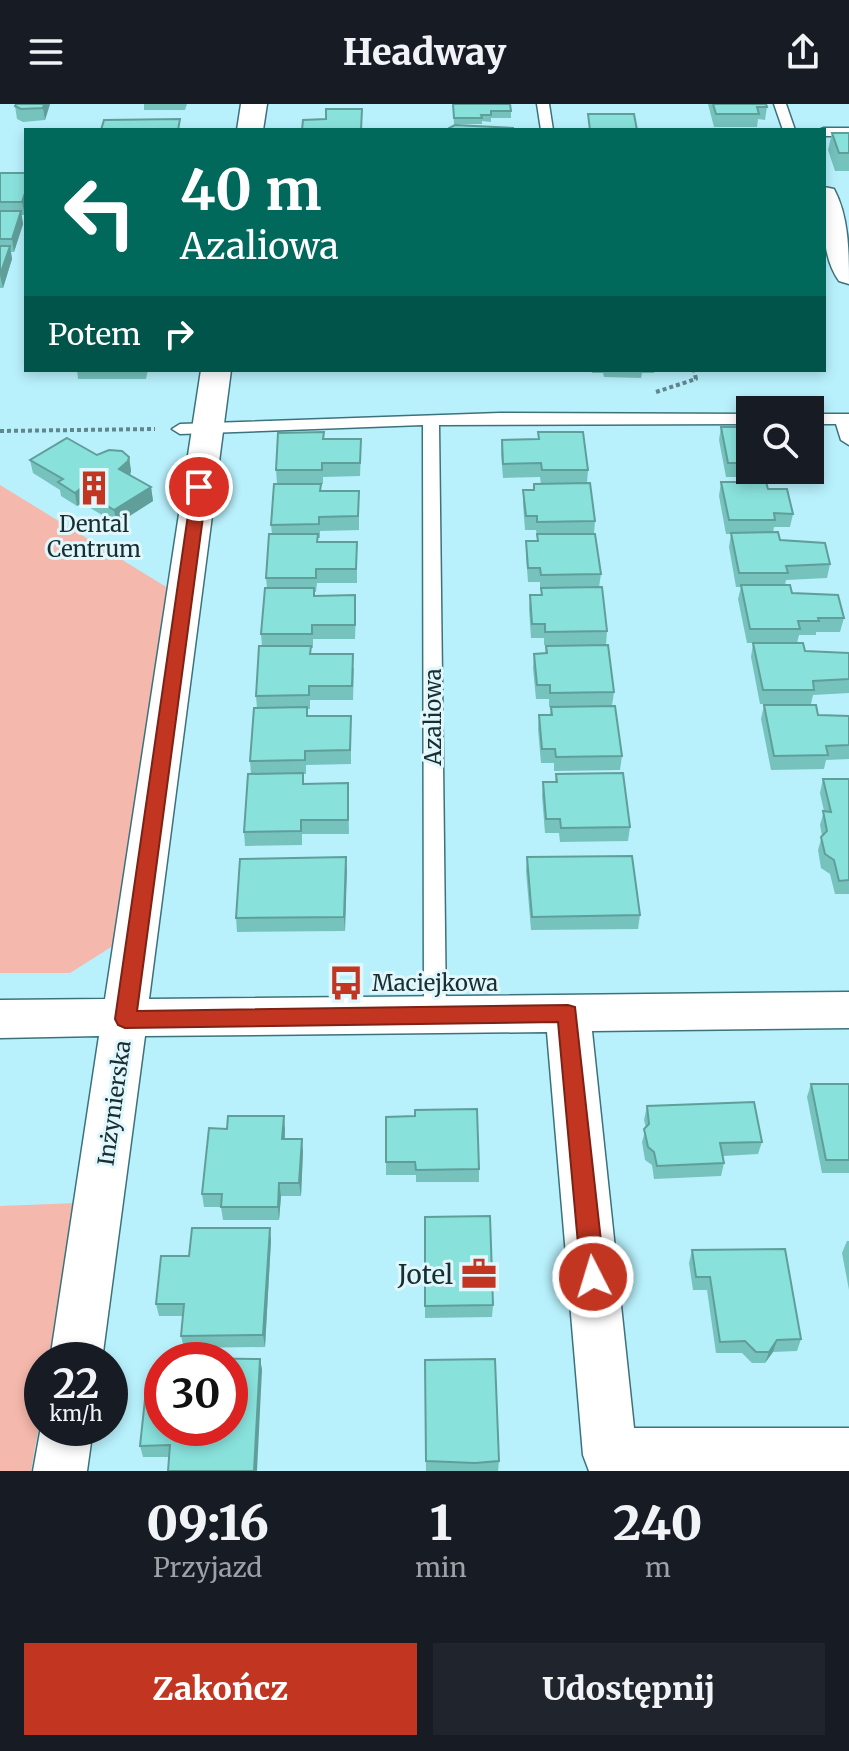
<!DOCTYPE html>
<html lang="pl">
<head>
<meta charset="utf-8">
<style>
	:root { --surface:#171b24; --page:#20242c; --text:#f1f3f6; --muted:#9ea1a6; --accent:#c13521 }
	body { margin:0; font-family:Merriweather,serif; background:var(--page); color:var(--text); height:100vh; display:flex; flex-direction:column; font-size:30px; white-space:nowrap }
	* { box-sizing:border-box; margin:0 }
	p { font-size:26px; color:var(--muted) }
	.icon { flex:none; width:44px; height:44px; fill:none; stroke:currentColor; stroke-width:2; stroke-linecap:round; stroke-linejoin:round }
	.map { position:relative; height:1367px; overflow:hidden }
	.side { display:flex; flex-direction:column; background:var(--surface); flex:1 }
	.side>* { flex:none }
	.hud { position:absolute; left:24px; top:24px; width:802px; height:244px; border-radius:0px; box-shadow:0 4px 12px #0003; background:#00695c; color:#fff; overflow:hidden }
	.tools { position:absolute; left:736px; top:292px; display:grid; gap:16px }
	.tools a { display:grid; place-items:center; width:88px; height:88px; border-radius:0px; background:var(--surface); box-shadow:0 4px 12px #0003; font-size:40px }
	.speed { position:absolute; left:24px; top:1238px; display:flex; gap:16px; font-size:40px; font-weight:700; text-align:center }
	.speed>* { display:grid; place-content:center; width:104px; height:104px; border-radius:50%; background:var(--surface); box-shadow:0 4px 12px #0003; line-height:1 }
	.speed small { font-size:20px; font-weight:400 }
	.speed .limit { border:12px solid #d22; background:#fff; color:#111 }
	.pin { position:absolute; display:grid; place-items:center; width:68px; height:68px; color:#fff; margin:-34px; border:4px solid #fff; border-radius:50%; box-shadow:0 2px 8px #0007 }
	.me { position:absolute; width:88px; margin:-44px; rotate:355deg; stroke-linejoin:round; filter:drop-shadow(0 0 6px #0008) }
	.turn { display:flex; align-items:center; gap:28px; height:168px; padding:0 24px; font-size:36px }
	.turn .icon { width:104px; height:104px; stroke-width:2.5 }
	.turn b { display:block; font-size:56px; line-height:68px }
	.then { display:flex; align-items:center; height:76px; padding:0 24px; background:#0003; gap:16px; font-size:30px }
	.eta { display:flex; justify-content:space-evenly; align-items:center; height:136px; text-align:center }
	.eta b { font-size:48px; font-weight:800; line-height:56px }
	.primary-button { display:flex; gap:16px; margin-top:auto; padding:16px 24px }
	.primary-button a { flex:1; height:92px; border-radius:0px; background:var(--accent); color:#fff; font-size:32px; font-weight:800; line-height:92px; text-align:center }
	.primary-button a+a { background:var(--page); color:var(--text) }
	header { display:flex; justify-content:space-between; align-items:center; height:104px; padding:0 24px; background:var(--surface); font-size:36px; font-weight:800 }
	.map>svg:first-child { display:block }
	.green { fill:#f5b8ad }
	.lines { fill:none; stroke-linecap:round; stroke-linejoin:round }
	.lane-casing { stroke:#3c727c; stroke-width:3 }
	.street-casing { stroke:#3c727c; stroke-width:3 }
	.path { stroke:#60868e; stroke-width:4; stroke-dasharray:4 3; stroke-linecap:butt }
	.lane { fill:#fff; fill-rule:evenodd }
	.street { fill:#fff; fill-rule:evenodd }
	.wall { fill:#76c2bd }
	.shaded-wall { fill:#609e9a }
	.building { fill:#89e1dc; stroke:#609e9a; stroke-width:2 }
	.route { fill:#c13521; stroke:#7d2215; stroke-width:2 }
	.labels { text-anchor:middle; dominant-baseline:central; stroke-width:6; stroke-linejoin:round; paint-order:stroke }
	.poi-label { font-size:22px; fill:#172e33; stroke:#e1f7fc }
	.street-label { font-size:22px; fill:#172e33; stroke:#e1f7fc }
	.near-poi-label { font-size:26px; fill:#172e33; stroke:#e1f7fc; text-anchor:end }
</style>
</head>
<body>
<header><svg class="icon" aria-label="menu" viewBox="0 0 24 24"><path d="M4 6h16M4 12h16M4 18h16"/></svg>Headway<svg class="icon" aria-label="share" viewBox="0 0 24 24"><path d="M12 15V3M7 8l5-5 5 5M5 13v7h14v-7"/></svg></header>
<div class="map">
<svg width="849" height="1367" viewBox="0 0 849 1367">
	<rect width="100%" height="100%" fill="#b8f1fc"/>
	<g class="green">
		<path d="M0,381L168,484L116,840L70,869H0Z"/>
		<path d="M77,1099L50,1256H42V1304L31,1367H0V1102Z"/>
	</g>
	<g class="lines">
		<g class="lane-casing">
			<g id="lane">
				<path d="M537,0H549L553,26H541Z"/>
				<path d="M774,0H786L795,26H783Z"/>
				<path d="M824,24H849V32H824V26H819Z"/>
				<path d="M500,309L750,310V320L439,321L446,911L443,918L435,920L427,918L424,911L423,321L180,330L172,325L180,320Z"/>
				<path d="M810,310H849V341L841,336L836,320H810Z"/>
			</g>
		</g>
		<g class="street-casing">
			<g id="street">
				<path d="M241,0H267L263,26H237Z"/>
				<path d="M824,83L834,85C849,113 849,148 849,180L839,177C820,150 824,114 824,83Z"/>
				<path d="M201,266H231L149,895L849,888V924L592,927L634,1324H849V1367H589L583,1351L547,928L145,932L102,1256H50L99,932L0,934V896L105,895Z"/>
				<path d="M42,1317V1324H93L87,1367H33Z"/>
			</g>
		</g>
		<g class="path">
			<path d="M656,288L696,275L694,266"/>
			<path d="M0,327L155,325"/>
		</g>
		<use href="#lane" class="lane"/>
		<use href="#street" class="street"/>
	</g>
	<g class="wall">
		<path d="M16,0H50L45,16L23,18L17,15L15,2Z"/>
		<path d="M144,0H187L185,6H144Z"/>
		<path d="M453,0L511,7V14H491V18L482,17V20H454Z"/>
		<path d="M708,0H766L767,3L765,16L758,15L757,23H714Z"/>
		<path d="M832,29H849V67H835L828,46Z"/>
		<path d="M0,69H26V106L25,111H21L23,120L14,148H11L12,155L3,184H0Z"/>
		<path d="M77,266H148L146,275H78Z"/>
		<path d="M591,266H655L654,269H642L641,274L604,273L603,269H592Z"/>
		<path d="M721,323H750V366H810V348L813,359L810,373H726L719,336Z"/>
		<path d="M324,328V335L361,348L360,372L323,373V380H321V387L359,400V426L320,427V434H318V438L357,451V479H317L316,488H315V492L356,505L355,535H313V544H311V550L354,564L353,596H310V605H307L308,612H351V660L306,661V670H304V680L348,679L349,730H302V741L245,742L244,728L251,670L250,657L257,604L256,592L262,542L261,530L267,484L266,474L272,430L271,421L277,380L276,366Z"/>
		<path d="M538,328L588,366L587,379L595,417L594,430L601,470L599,483L607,527L606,541H544V534H531L529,505L530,491H541V485H540V478H528L526,451V437H537V432L536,426H525L523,400V386H533L534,380H541L540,373L503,374L501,349L502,336L538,335Z"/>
		<path d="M97,351L129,353L131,367L130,371L151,383L153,397L117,420L82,399L77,402L61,392L60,386L33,369L30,356Z"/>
		<path d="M721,378L768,385L793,410L790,423H774L773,429L780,436L830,460L827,474L786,476L785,481L792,489L844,514L840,528H816V531H799L797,539H747L738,495L741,483H736L729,443L731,430H726L719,392Z"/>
		<path d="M753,539L805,547L849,549V589L813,591L811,600H760L751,553Z"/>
		<path d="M546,542L614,588L612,602L549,603V595H536L533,564L534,550L545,549Z"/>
		<path d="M764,601L818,611L849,612V655L826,656L824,665L771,666L761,615Z"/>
		<path d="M551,603L622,652L620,666L554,667V659H541L538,625L539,611H550Z"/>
		<path d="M556,670L630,723L628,737L560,738L559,729H545L542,692L543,678H555Z"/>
		<path d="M823,675H849V790H835L830,770L821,764L818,746L822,732L820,721L824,707L820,689Z"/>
		<path d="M346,753L345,827L237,828L236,814Z"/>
		<path d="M527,753L640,811L638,825L531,826L526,767Z"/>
		<path d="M811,980H849V1069H822L807,993Z"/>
		<path d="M647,1002L762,1038L758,1050L723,1052L724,1059L721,1072L654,1075L652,1061L645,1056L642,1038L646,1024L644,1016Z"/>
		<path d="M386,1013L479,1065V1078H416V1071H386Z"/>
		<path d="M285,1025V1035L303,1047L301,1092H281L279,1116H223L221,1103H204L202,1090Z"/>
		<path d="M425,1113L493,1201L492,1213L425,1214Z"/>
		<path d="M271,1136L265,1243L184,1244L181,1232L183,1212H159L156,1200L189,1152Z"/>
		<path d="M847,1137H849V1186L842,1149Z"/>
		<path d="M692,1146L801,1235L797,1247L773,1248L765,1259H752L742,1249H716L707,1186H693L689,1159Z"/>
		<path d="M260,1255L262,1266L169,1353H143L140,1342L162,1324Z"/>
		<path d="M425,1256L499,1357L498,1367H426Z"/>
	</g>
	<g class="shaded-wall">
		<path d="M44,0H50L45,16L43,4Z"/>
		<path d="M26,86V106L25,111L22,98Z"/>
		<path d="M21,107L23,120L14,148L12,135Z"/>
		<path d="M10,142L12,155L3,184L0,171Z"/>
		<path d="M129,353L131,367L130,371L119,365Z"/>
		<path d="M151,383L153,397L117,420L114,406Z"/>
		<path d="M80,385L82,399L77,402L75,389Z"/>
		<path d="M346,753L347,767L345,827L344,813Z"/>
		<path d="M284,1012L285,1025L284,1048L282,1035Z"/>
		<path d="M302,1035L303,1047L301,1092L299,1079Z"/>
		<path d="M279,1079L281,1092L279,1116L278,1103Z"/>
		<path d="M270,1124L271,1136L265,1243L263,1231Z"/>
		<path d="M777,1236L773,1248L765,1259L769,1248Z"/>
		<path d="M260,1255L262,1266L257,1367H254Z"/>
	</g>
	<g class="building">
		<path d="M16,0H44L43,4L21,5L15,2Z"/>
		<path d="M453,0H510L511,7H491V11H481L482,14H454Z"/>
		<path d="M713,0H766L767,3H757L759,10H716Z"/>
		<path d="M326,5H362L361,26H302L303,16L326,15Z"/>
		<path d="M588,10H634L637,26H590Z"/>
		<path d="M180,15L178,26H101L104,16Z"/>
		<path d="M455,21L513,24V26H449V24Z"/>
		<path d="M832,29H849V49H839Z"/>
		<path d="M0,69H26V86L22,98H0Z"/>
		<path d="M0,107H21L12,135H0Z"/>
		<path d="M0,142H10L0,171Z"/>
		<path d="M721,323H750V359H728Z"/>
		<path d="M324,328L323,335H361L360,359H322V366H276L278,329Z"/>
		<path d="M538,328H583L588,366H542L541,359L503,360L502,336L539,335Z"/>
		<path d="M67,334L97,351L109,346L122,347L129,353L128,357L119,365L151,383L114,406L80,385L75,389L58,378L63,375L30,356Z"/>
		<path d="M721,378H766L768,385H787L793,410L774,409L775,416H729Z"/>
		<path d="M590,379L595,417L537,418V412H526L523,386H534V380Z"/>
		<path d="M274,380H321L320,387H359L358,412L319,413V420L271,421Z"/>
		<path d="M778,428L780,436L825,439L830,460L786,462L788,469H739L731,429Z"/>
		<path d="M269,430H318L317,438H357L356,465H316V474H266Z"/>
		<path d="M537,430H595L601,470L541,471L540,464H528L526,437H538Z"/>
		<path d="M741,481H790L792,489L838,491L844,514H818L819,517H798L800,525H750Z"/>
		<path d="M602,483L607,527L545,528V520H532L530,491H542L541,484Z"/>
		<path d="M265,484H314V492L355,491V521H312V530H261Z"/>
		<path d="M753,539H803L805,547L849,549V575L813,577L814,586H763Z"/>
		<path d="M608,541L614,588L550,589V581H537L534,550L547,549L546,542Z"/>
		<path d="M259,542H311L310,550H353L352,582H309V591L256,592Z"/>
		<path d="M764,601H816L818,611L849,612V641L826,642L828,651L774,652Z"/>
		<path d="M615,602L622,652L556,653L555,645H542L539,611H552L551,603Z"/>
		<path d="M307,603V612H351L350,646L305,647V656L250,657L254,604Z"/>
		<path d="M303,669V680L348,679V716H301V727L244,728L248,670Z"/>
		<path d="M623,669L630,723L561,724L560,715H546L543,678H557L556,670Z"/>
		<path d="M823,675H849V776L839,777L834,756L825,750L821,733L827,727L823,707L831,708Z"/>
		<path d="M632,752L640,811L532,813L527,753Z"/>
		<path d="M346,753L344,813L236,814L240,755Z"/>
		<path d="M811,980H849V1056H826Z"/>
		<path d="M754,998L762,1038L720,1039L724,1059L657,1062L654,1048L648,1043L644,1025L649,1020L647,1002Z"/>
		<path d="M477,1005L479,1065L416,1066L415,1058H386V1013L415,1012V1006Z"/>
		<path d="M228,1012H284L282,1035H302L299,1079H279L278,1103H221L222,1090H202L209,1024L227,1025Z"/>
		<path d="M490,1112L493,1201L425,1202V1113Z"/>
		<path d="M192,1124H270L263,1231L181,1232L184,1200H156L161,1152H189Z"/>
		<path d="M785,1145L801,1235L777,1236L769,1248H756L745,1237L720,1238L710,1173H696L692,1146Z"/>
		<path d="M178,1254L260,1255L254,1367H168L170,1341L140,1342L146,1286L162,1287V1324H230V1256H178Z"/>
		<path d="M495,1255L499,1357L475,1359L426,1357L425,1256Z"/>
	</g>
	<path class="route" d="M199,378L207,383L137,907L568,901L575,903L605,1173L601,1181L593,1184L585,1181L581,1173L558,918L125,924L118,921L115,915L192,383Z"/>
	<defs>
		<g id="building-bare" transform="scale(2.76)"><path d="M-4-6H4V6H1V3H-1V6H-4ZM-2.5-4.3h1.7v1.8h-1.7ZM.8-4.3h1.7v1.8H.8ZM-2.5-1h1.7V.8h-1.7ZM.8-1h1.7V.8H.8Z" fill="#c13521" stroke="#e1f7fc" stroke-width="2.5" paint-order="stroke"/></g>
		<g id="bus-bare" transform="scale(2.76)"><path d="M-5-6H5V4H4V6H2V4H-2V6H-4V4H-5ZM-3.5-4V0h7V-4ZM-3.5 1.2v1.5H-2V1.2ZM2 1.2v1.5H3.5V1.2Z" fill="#c13521" stroke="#e1f7fc" stroke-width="2.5" paint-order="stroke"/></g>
		<g id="office-bare" transform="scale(2.76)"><path d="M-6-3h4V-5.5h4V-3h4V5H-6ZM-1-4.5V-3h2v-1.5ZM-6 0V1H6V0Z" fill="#c13521" stroke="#e1f7fc" stroke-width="2.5" paint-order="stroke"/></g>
	</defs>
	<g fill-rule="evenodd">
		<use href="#building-bare" x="94" y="384"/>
		<use href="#bus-bare" x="346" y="879"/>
		<use href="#office-bare" x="479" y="1170"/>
	</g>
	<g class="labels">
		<g class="poi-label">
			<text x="94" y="420">Dental<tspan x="94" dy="25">Centrum</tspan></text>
			<text x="372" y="879" text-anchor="start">Maciejkowa</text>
		</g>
		<g class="street-label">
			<text transform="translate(433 613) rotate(-90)">Azaliowa</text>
			<text transform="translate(114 999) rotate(-82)">Inżynierska</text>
		</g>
		<g class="near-poi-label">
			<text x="453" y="1170">Jotel</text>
		</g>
	</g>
</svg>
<div class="tools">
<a><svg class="icon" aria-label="search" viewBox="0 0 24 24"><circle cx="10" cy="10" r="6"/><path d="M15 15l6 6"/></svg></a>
</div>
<div class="speed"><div>22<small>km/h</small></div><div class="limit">30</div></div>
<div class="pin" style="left:199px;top:383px;background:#d93025"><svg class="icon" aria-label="arrive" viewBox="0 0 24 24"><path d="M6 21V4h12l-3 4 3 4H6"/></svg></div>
<svg class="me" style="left:593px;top:1173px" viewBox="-20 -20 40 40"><circle r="17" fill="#c13521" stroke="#fff" stroke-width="3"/><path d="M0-11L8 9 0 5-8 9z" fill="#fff"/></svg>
<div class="hud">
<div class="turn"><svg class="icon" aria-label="left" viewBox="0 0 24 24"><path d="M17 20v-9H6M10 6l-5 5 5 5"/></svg><div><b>40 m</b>Azaliowa</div></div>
<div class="then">Potem<svg class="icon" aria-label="right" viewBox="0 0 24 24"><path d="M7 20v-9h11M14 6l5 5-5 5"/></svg></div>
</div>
</div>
<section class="side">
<div class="eta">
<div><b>09:16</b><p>Przyjazd</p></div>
<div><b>1</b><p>min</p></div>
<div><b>240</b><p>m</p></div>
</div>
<div class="primary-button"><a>Zakończ</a><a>Udostępnij</a></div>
</section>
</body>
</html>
